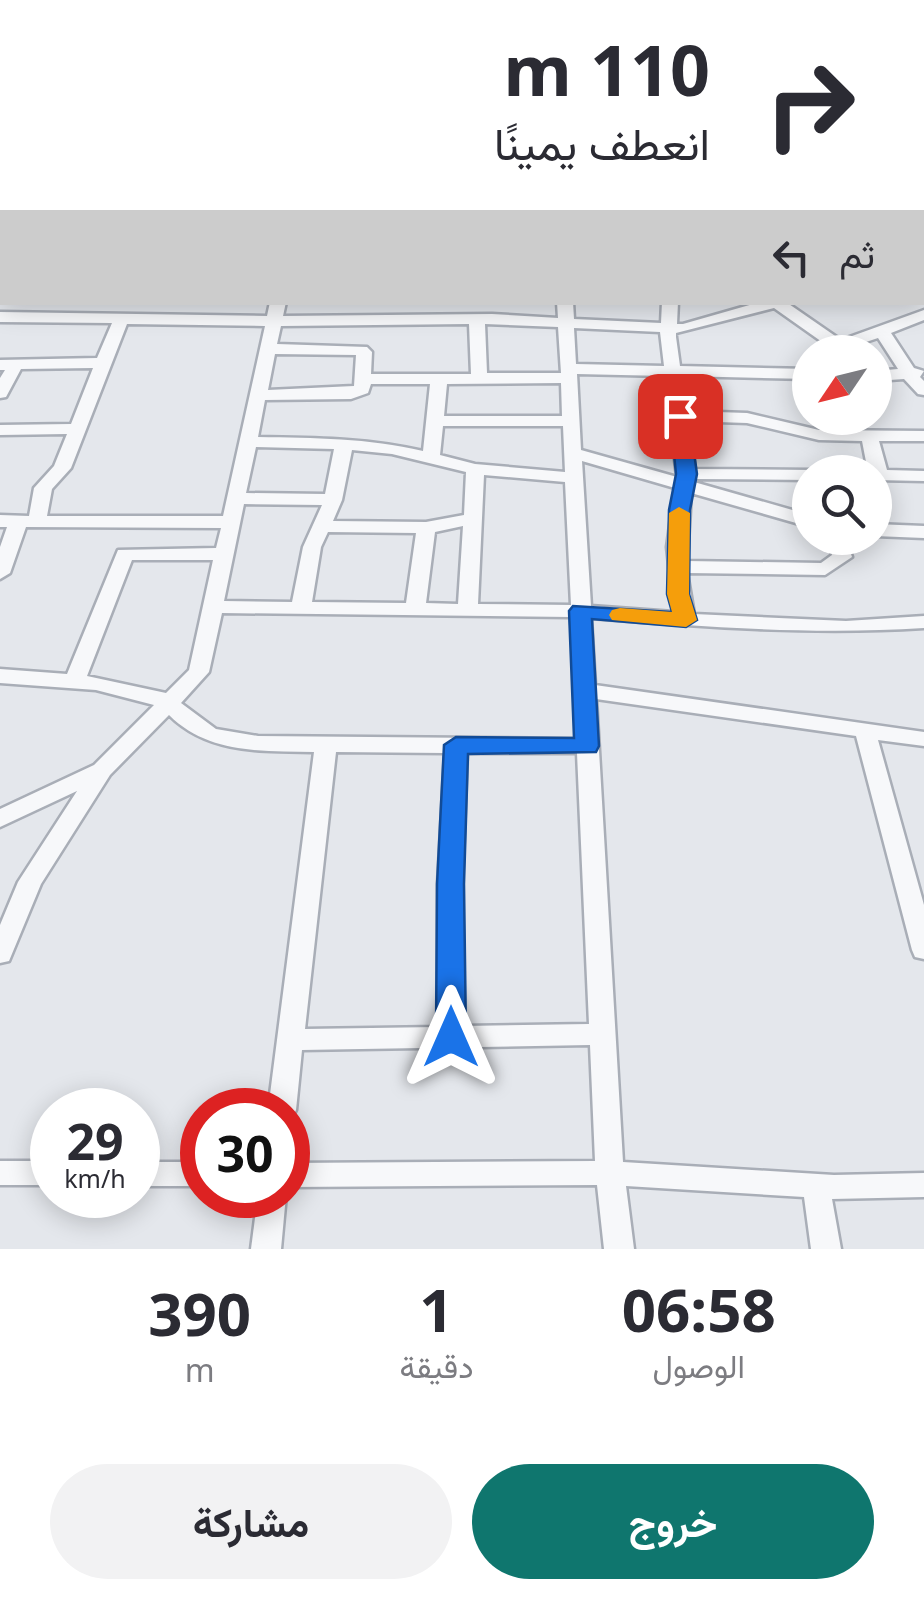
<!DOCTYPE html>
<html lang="ar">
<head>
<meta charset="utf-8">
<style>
	:root { --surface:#fff; --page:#f2f2f3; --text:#2b2b33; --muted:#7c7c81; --accent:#0f766e }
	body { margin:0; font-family:"Noto Sans",Vazirmatn,sans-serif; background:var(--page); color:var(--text); direction:rtl; height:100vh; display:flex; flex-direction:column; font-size:38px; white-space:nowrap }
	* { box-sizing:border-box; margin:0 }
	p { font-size:32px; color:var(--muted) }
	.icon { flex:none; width:55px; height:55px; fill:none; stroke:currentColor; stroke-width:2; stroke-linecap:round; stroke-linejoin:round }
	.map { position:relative; height:1249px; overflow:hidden; direction:ltr }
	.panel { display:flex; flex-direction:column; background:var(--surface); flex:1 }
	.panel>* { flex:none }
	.guide { position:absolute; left:0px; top:0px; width:925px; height:305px; box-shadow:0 5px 25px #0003; direction:rtl; background:#fff; color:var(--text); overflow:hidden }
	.needle { width:65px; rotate:235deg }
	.fabs { position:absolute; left:792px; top:335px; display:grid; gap:20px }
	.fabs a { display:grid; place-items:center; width:100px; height:100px; border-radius:50%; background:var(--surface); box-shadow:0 5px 25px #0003; font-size:50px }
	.speed { position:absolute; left:30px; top:1088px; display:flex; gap:20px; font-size:50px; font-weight:700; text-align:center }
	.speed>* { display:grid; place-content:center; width:130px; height:130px; border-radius:50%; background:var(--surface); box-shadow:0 5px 25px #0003; line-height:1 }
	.speed small { font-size:25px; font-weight:400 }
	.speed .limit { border:15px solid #d22; background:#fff; color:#111 }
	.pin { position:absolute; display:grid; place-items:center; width:85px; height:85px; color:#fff; margin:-42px; border-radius:20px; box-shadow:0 5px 15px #0006 }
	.me { position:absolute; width:110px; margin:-55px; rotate:0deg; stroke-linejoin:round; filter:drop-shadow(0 0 8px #0008) }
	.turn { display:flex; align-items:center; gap:35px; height:210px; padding:0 50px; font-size:45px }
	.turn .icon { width:130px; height:130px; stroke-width:2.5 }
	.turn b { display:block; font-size:70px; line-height:85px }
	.then { display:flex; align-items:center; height:95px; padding:0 50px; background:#0003; gap:20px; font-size:38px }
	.eta { display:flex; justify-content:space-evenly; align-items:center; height:170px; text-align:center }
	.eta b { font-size:60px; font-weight:700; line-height:70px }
	.cta { display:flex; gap:20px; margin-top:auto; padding:20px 50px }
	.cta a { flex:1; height:115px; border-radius:60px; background:var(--accent); color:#fff; font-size:40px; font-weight:700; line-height:115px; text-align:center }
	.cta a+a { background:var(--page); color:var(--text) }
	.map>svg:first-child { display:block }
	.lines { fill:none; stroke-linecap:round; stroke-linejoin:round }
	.minor-casing { stroke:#a9aeb7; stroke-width:5 }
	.major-casing { stroke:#a3abb8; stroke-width:5 }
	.minor { fill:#f7f8fa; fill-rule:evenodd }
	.major { fill:#fff; fill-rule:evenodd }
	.wall { fill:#a1a5ae }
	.shaded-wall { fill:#83868d }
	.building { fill:#bbc0ca; stroke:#83868d; stroke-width:2.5 }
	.route { fill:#1a73e8; stroke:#114b97; stroke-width:2.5 }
	.slow { fill:#f59e0b }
</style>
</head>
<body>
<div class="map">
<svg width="924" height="1249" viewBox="0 0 924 1249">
	<rect width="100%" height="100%" fill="#e4e7ec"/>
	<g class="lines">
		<g class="minor-casing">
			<g id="minor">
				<rect x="534" y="0" width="10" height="2"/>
				<path d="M650,0H660L661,2H651Z"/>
				<rect x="761" y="0" width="10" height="2"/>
				<path d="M854,0H878L879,2H856Z"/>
				<path d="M922,4H924L922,12Z"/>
				<rect x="0" y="32" width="2" height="6"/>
				<path d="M0,55L2,56V64H0Z"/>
				<rect x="922" y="62" width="2" height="8"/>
				<path d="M2,120V129L0,130V121Z"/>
				<path d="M922,126L924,127V135L922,134Z"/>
				<path d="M922,176H924L922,185Z"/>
				<rect x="0" y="239" width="2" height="8"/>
				<rect x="0" y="258" width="2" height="8"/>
				<path d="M922,285H924V295L922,294Z"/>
				<path d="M0,291L2,292V301H0Z"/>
				<path d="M270,302H286L283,316L492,314L558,318L557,302H573L574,319L661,323L662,302H678L677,324H683L760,302H786L841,340L924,310V320L891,333L914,368L924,371L920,377L924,381V395L918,394L904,379L875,381V371L898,369L878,338L851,347L856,352L832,349L774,308L676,333V337L680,366L810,369V379L682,376L687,411L747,413L819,430L924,431V441H879L887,470L924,471V481L875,480V472H868L862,441L819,440L747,423L688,421L695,469L810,470L817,472H810V480L695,479L694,482L810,515V527L691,493L687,561L821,563L832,555L828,538H846L852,557L825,575L687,573L694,614L846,621L924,616V628C812,635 703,627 591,618L595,685L924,732V746L878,740L924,905V959L915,957L912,950L856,736L596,699L623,1162L834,1175L924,1173V1197L832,1199L841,1249H811L804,1197L626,1186L634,1249H604L597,1185L288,1187V1163L595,1161L590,1045L302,1050L296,1110L292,1118L288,1119V1110H268L314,752C262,751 208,754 169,715L110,775L41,884L9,961L0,963V925L18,882L77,791L0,827V809L94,765L154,705L96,690L0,683V669L67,674L118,550L216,548L221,528L26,527L10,573L0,579V547L7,527H0V515L29,516L34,488L54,466L67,434L0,435V425L71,424L93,368L21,369L6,397L0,398V378L5,370H0V360L97,358L112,323L0,322V312L267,316ZM127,324L265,326L223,516H47L52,489L71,468ZM469,324L471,374H371L372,352L367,347L277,344L281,326ZM485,324L558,327L561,373H487ZM574,328L660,332L664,366L576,364ZM275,354L356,355L354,386L268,390ZM577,374L665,376L677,477L581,450ZM561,383L562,416H444L447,384ZM371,384H430L423,451C368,438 314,438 258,437L265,400L351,399L368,393ZM443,426H563L565,472L475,464L440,455ZM256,447L334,449L325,494L246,493ZM352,450L392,454L466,472L464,515L426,522L333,521L342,500ZM582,461L675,488L667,547L674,612L591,606ZM484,475L565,482L571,605L478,604ZM244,504L322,505L303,547L292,602L224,601ZM463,526L458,604L426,603L435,532ZM328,532L416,533L406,603L312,602L321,547ZM132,560H213L189,670L166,693L87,676ZM222,613L571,617L577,739L258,736L216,729L181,703L209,672ZM336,752L445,753L438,884V1027L305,1029ZM467,753H577L589,1024L464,1026L462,884Z"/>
				<path d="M875,524L924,526V538L875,536Z"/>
				<rect x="0" y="1161" width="52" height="24"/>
				<rect x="138" y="1162" width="64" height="24"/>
				<path d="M258,1195H286L281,1249H251Z"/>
			</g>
		</g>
		<g class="major-casing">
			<rect id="major" x="922" y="40" width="2" height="8"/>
		</g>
		<use href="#minor" class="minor"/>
		<use href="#major" class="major"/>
	</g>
	<path class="wall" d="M0,0H183L179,2H2V5H0Z"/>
	<path class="shaded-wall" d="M151,0H183L179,2H151Z"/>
	<path class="building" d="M292,0H410V2H291Z"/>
	<path class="route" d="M680,410L689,416L697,474L690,510L689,594L697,620L686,627L592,619L599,746L596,752L468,754L464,884L466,1037L461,1045L451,1049L441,1045L436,1037L437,884L444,745L456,737L574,738L569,611L573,606L672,612L667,594L669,510L676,474L670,416Z"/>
	<path class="slow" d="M679,507L690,513L689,594L697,620L686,627L612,620L609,615L612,610L620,608L672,612L667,594L669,513Z"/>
</svg>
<div class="fabs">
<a><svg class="needle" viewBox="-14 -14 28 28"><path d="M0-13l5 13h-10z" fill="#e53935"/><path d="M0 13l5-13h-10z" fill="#7c7c81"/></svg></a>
<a><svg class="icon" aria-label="search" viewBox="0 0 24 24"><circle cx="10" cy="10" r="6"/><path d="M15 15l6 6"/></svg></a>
</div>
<div class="speed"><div>29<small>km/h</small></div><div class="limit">30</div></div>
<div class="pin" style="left:680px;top:416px;background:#d93025"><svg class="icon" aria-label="arrive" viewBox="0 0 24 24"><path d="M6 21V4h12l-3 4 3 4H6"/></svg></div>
<svg class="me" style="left:451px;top:1037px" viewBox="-20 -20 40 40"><path d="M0-17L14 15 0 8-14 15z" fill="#1a73e8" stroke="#fff" stroke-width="4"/></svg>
<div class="guide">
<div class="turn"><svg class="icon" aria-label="right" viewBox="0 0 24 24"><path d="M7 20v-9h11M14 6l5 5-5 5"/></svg><div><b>110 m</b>انعطف يمينًا</div></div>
<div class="then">ثم<svg class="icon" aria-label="left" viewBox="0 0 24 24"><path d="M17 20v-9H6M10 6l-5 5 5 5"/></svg></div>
</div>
</div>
<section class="panel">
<div class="eta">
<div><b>06:58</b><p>الوصول</p></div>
<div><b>1</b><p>دقيقة</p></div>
<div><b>390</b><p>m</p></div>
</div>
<div class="cta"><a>خروج</a><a>مشاركة</a></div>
</section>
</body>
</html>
